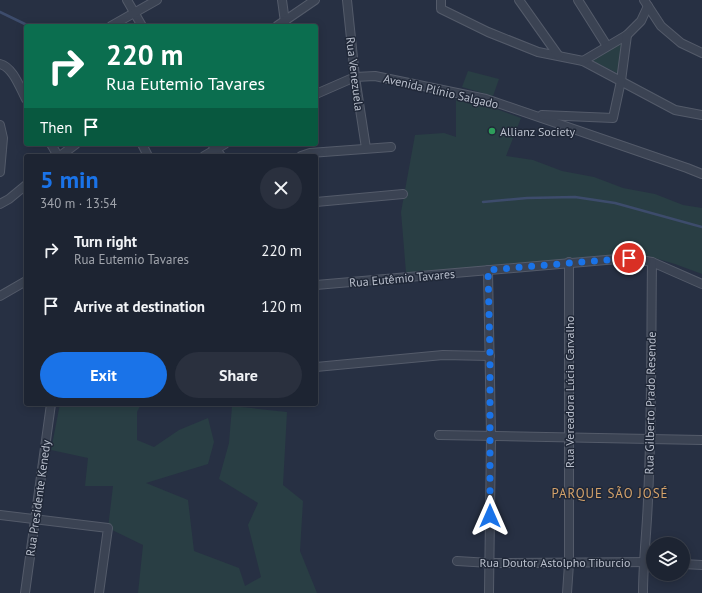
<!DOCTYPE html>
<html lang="en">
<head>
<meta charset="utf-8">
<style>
	:root { --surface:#1d2432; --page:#2a303e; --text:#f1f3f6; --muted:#a0a4ac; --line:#3b414d; --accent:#1a73e8 }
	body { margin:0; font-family:"PT Sans",sans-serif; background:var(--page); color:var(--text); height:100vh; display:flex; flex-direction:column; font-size:15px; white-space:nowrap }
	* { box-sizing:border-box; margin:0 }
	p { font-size:13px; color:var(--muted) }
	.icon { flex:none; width:22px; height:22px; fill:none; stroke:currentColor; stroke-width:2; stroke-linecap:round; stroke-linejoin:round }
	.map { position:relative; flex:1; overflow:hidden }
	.panel { position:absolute; left:24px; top:154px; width:294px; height:252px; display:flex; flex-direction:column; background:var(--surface); border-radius:4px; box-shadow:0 2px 10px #0003,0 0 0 1px var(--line) }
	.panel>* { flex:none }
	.banner { position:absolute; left:24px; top:24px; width:294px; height:122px; border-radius:4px; box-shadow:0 2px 10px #0003,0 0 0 1px var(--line); background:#0b6e4f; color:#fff; overflow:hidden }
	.tools { position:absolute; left:646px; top:537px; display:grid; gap:8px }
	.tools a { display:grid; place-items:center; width:44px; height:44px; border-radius:50%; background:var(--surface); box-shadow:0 2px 10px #0003,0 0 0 1px var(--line); font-size:20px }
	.pin { position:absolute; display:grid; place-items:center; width:34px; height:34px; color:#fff; margin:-17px; border:2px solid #fff; border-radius:50%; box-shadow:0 1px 4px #0007 }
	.me { position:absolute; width:44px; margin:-22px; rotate:0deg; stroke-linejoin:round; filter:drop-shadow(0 0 3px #0008) }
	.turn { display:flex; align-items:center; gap:14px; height:84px; padding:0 16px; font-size:18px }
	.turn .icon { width:52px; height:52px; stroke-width:2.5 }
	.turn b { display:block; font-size:28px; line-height:34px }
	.then { display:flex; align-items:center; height:38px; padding:0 16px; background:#0003; gap:8px; font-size:15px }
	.round { display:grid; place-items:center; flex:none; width:42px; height:42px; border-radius:21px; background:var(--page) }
	.summary { display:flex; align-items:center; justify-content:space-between; height:68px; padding:0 16px }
	h1 { font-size:24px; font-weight:800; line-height:30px; color:var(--accent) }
	.action { display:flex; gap:8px; margin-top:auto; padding:8px 16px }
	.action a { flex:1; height:46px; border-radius:24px; background:var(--accent); color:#fff; font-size:16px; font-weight:800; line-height:46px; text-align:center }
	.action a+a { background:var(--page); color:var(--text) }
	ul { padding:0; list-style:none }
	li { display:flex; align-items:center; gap:12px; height:56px; padding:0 16px }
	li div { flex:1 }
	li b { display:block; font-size:15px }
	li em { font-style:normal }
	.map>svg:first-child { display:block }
	.green { fill:#293e44 }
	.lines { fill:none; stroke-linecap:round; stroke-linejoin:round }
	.stream { stroke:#3d4c6c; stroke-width:2.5 }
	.minor-casing { stroke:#545b6a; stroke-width:10 }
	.minor { stroke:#3b4353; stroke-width:8 }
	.route { stroke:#1a73e8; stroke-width:7; stroke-dasharray:0 12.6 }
	.leisure-dot { fill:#2e9e5b; stroke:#202838; stroke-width:1.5 }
	.labels { text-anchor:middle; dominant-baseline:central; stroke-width:3; stroke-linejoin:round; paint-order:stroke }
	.street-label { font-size:12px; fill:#b9bfcc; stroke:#202838 }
	.poi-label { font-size:12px; fill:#b9bfcc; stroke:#202838; text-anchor:start }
	.neighbourhood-label { font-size:13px; letter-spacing:1px; fill:#d6a36a; stroke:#202838 }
</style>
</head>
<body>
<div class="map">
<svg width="702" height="593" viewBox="0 0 702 593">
	<rect width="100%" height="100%" fill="#273043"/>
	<g class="green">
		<path d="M622,42L619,74L593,61Z"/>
		<path d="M468,71L499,79L493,96L462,87Z"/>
		<path d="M456,98L491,107L521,118L506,156L533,160L562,171L594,177L623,188L655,194L683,205L702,208V274L675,264L641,254L431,272H406L401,212L415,135L444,133L456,137Z"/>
		<path d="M60,404H141L137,412V440L154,447L179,430L208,418L214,442L208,464L146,483L188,500L194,551L239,568L245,586L261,577L248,525L258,503L219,479L229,443L232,406L287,412L283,485L303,501L300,551L317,593H138L143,545L108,528L113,486H85L88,458L51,450Z"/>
	</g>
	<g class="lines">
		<g class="stream">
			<path d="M0,12L29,26"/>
			<path d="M483,202L527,198L575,197L615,203L702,227"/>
		</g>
		<g class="minor-casing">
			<g id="minor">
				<path d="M127,0L142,26"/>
				<path d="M282,0L285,22"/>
				<path d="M347,0L355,77L366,148"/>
				<path d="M441,0V9L488,32L538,52L583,61L675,110L702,115"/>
				<path d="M519,0L558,55"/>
				<path d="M578,0L607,46"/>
				<path d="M644,0L661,26L681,43L702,53"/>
				<path d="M111,26L157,0"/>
				<path d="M277,26L315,0"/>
				<path d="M583,61L627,35L641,21L648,6"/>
				<path d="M0,64C13,67 20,88 26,99"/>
				<path d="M316,94L355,77L375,76L486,99L687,168L702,174"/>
				<path d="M542,115L613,118L621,81L627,35"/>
				<path d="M0,125L3,138L0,172"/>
				<path d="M51,144L58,156"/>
				<path d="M142,144L148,156"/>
				<path d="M212,144L221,156"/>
				<path d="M60,156L76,144"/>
				<path d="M204,156L225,144"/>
				<path d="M301,156L310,153L391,147"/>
				<path d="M316,202L403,194"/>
				<path d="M0,204L9,199L26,185"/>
				<path d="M488,270L491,436L489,593"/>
				<path d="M316,285L629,258L652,262L702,284"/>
				<path d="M0,296L26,281"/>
				<path d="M316,367L443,355L490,356"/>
				<path d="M439,435L702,440"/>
				<path d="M0,515L108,528L99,593"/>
				<path d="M457,561L490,563L653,562"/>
				<path d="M683,564L702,565"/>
				<path d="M25,593L51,404"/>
				<path d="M567,593L569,564V262"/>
				<path d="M643,593C643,561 647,530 648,499C652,420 651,341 652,262"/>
			</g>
		</g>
		<use href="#minor" class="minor"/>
	</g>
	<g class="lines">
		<path class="route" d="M490,516V356L488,270L629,258"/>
	</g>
	<circle class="leisure-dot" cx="492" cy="131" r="4"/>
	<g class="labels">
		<g class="street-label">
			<text transform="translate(355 74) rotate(83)">Rua Venezuela</text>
			<text transform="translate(441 91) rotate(13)">Avenida Plínio Salgado</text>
			<text transform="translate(402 278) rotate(-5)">Rua Eutêmio Tavares</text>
			<text transform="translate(569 392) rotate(-90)">Rua Vereadora Lúcia Carvalho</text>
			<text transform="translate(650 403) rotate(-89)">Rua Gilberto Prado Resende</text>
			<text transform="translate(38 498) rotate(-82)">Rua Presidente Kenedy</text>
			<text x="555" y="562">Rua Doutor Astolpho Tiburcio</text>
		</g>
		<g class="poi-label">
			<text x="500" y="131">Allianz Society</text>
		</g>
		<g class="neighbourhood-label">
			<text x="610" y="493">PARQUE SÃO JOSÉ</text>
		</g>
	</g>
</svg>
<div class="tools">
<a><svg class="icon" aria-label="layers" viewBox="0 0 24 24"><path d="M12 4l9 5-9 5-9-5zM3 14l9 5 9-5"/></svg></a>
</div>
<div class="pin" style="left:629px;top:258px;background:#d93025"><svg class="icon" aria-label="arrive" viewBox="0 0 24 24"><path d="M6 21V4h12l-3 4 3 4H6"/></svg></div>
<svg class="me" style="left:490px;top:516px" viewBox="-20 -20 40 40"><path d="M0-17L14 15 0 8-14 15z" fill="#1a73e8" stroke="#fff" stroke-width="4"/></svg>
<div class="banner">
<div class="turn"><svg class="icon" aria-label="right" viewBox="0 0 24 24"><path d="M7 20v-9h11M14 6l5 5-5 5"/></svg><div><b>220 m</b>Rua Eutemio Tavares</div></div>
<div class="then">Then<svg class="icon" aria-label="arrive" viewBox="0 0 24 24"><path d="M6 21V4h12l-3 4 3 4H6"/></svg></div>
</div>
<section class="panel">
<div class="summary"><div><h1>5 min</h1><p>340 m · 13:54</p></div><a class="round"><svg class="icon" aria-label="close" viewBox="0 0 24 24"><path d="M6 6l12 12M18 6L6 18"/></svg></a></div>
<ul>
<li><svg class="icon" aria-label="right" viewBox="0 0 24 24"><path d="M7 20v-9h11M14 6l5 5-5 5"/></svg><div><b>Turn right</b><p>Rua Eutemio Tavares</p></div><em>220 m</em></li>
<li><svg class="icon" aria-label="arrive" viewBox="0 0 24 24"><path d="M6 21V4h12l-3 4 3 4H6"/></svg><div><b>Arrive at destination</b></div><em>120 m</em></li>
</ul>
<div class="action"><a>Exit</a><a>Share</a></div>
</section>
</div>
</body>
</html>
